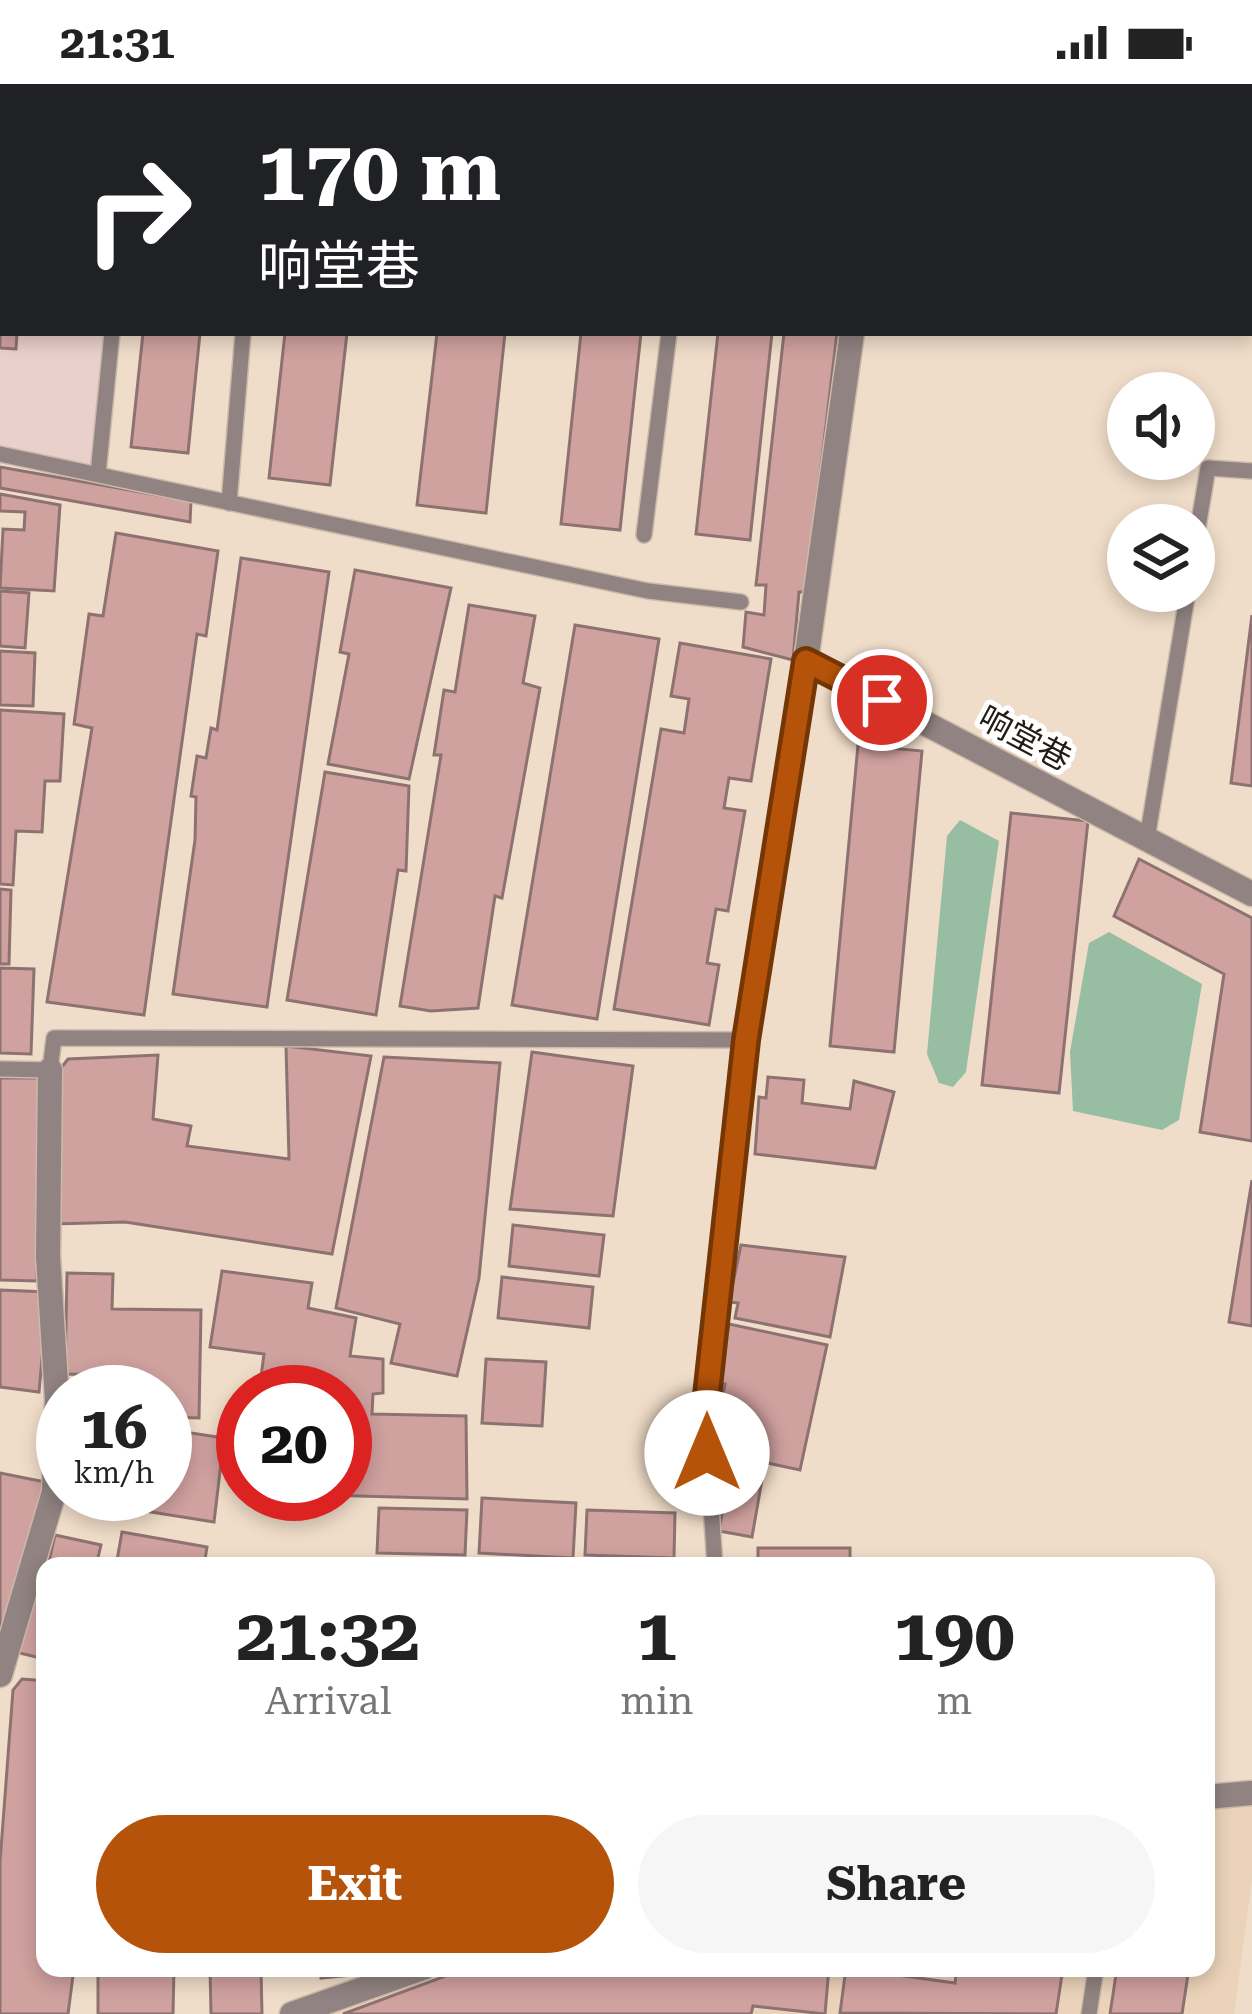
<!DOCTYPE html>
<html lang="en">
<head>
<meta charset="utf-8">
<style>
	:root { --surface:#fff; --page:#f6f6f6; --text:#222; --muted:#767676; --accent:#b45309 }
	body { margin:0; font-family:"Roboto Serif","Noto Sans SC",serif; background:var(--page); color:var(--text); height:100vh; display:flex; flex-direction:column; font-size:45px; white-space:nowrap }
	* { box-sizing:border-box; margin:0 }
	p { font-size:39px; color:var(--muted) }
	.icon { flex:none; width:66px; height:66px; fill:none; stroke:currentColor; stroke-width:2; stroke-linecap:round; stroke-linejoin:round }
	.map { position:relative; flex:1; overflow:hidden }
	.sheet { position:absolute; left:36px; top:1473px; width:1179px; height:420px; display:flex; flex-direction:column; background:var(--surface); border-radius:24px; box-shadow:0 6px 18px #0003 }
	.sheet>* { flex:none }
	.guide { position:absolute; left:0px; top:0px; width:1254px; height:252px; box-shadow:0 6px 18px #0003; background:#202124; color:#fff; overflow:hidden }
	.controls { position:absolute; left:1107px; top:288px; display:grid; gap:24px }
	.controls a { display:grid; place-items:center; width:108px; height:108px; border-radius:50%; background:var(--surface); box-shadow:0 6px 18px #0003; font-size:60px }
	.speed { position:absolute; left:36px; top:1281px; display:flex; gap:24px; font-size:60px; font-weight:700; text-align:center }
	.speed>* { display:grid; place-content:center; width:156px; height:156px; border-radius:50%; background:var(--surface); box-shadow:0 6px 18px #0003; line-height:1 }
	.speed small { font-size:30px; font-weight:400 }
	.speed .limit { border:18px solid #d22; background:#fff; color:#111 }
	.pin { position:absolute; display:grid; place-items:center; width:102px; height:102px; color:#fff; margin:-51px; border:6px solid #fff; border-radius:50%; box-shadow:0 3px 12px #0007 }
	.me { position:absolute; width:132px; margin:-66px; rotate:0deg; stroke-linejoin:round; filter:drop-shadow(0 0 9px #0008) }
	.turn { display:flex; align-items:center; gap:42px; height:252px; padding:0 60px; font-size:54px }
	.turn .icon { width:156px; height:156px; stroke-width:2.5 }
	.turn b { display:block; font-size:84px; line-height:102px }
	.eta { display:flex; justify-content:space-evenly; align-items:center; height:204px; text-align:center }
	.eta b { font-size:72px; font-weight:700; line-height:84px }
	.button { display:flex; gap:24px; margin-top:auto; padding:24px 60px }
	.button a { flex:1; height:138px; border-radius:72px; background:var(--accent); color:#fff; font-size:48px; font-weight:700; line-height:138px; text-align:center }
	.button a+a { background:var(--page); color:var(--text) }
	.status { display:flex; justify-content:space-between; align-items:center; height:84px; padding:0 60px; background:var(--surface); direction:ltr }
	.status svg { height:33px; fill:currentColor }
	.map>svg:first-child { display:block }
	.built { fill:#ebd3b9 }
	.education { fill:#ead0cb }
	.forest { fill:#97bda3 }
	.building { fill:#cfa19f; stroke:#8d7271; stroke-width:3 }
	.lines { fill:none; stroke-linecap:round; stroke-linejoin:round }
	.service-casing { stroke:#cbbaa9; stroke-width:18 }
	.minor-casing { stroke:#cbbaa9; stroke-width:27 }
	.service { stroke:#908382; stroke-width:15 }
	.minor { stroke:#908382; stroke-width:24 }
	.route-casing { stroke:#753606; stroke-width:30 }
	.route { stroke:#b45309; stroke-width:21 }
	.labels { text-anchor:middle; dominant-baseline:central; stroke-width:10; stroke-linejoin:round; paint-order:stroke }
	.street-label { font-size:33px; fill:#231c15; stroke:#fff }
</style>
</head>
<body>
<div class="status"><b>21:31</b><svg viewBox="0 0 49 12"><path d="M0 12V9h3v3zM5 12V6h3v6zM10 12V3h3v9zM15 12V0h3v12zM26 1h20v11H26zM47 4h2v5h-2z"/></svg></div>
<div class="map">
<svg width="1252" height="1930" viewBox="0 0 1252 1930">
	<rect width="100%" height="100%" fill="#f0ddc9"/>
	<path class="built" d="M1252,1718V1795L1234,1930H316L441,1884H1206V1723Z"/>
	<path class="education" d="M17,249H106L92,381L0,363V264L16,265Z"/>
	<g class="forest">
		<path d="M960,736L999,757L966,988L953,1003L939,999L927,970L947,752Z"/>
		<path d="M1109,848L1202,900L1179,1036L1162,1046L1073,1027L1070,968L1089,859Z"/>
	</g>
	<g class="building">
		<path d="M0,72L3,73V167H0Z"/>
		<path d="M0,226L3,249H17L16,265L0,264Z"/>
		<path d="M143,249H200L188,369L131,363Z"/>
		<path d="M285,249H347L330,401L269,394Z"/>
		<path d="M437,249H505L486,429L417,421Z"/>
		<path d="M581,249H641L620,446L561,440Z"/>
		<path d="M718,249H772L750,456L696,450Z"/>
		<path d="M784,249H837L806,508H799L793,576L743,563L746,528L764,531L766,501H756Z"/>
		<path d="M0,383L191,417L190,438L0,404Z"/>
		<path d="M0,410L60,421L54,507L0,504L3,445L24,446L25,428L0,427Z"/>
		<path d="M116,449L218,467L206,552L197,550L144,931L47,918L92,644L74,640L89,530L103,532Z"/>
		<path d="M241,474L329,488L267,923L173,910L195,756L196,713L191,712L197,672L206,674L211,644L217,646Z"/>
		<path d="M355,486L451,504L409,695L328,680L349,570L340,568Z"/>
		<path d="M0,507L29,509L25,564L0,562Z"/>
		<path d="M469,521L535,532L523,599L540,604L502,814L495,812L478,924L431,927L400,922L441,671H434L444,606L455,608Z"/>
		<path d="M1252,531V702L1231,699Z"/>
		<path d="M575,541L659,555L597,935L512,921Z"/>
		<path d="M680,559L771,575L751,697L729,694L724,724L745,727L728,827L716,825L707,879L719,881L709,941L614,925L661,645L684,649L689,615L671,612Z"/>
		<path d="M0,567L35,569L33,622L0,621Z"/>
		<path d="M0,626L64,630L60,697H45L42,748L16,747L13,801L0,800Z"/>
		<path d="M858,661L922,667L894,968L830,962Z"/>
		<path d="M325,688L409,702L406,787L398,786L376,931L287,916Z"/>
		<path d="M1011,729L1088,737L1059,1009L982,1001Z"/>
		<path d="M1139,775L1252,834V1057L1200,1048L1224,890L1114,832Z"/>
		<path d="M0,805L11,806L9,880H0Z"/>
		<path d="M0,884L34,885L31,970L0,969Z"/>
		<path d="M286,962L371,972L332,1170L125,1138L55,1140L58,988L68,975L158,971L153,1035L191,1042L187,1062L289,1075Z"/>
		<path d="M532,968L633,982L613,1132L510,1125Z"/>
		<path d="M384,973L500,979L479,1194L457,1292L391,1279L400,1240L336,1224Z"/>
		<path d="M768,993L804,996L802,1019L850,1025L854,997L894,1008L875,1084L755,1070L759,1013L766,1014Z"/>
		<path d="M0,994H41L37,1197L0,1196Z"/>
		<path d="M1252,1096V1242L1229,1238Z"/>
		<path d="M513,1141L604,1151L599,1192L509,1182Z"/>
		<path d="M741,1161L845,1173L830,1253L735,1234L738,1219L729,1218Z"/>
		<path d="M222,1187L312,1199L308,1224L356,1234L350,1272L383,1275V1309L373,1310L372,1330L466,1332L467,1415L285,1410H345V1308H259L264,1270L210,1263Z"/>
		<path d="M67,1189L113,1190L112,1225L201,1226L199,1334L165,1333V1308H136V1292L65,1290Z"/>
		<path d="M502,1193L593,1203L589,1244L498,1234Z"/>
		<path d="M0,1206L48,1208L39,1308L0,1303Z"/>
		<path d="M729,1240L827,1261L800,1386L711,1367L725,1300L717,1299Z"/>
		<path d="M486,1275L546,1278L542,1342L482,1339Z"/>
		<path d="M165,1345L224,1354L214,1438L132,1425L134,1410H165Z"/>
		<path d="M730,1384L763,1390L752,1453L719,1447Z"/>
		<path d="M0,1389L45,1398L0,1557Z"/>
		<path d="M482,1414L576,1419L573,1474L479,1469Z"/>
		<path d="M379,1424L467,1426L465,1471L377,1469Z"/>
		<path d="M587,1426L675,1429L674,1474L585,1471Z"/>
		<path d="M122,1448L207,1463L204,1482H116Z"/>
		<path d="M55,1451L101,1461L96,1482H48Z"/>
		<rect x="758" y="1464" width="92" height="18"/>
		<path d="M45,1498V1575L15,1568L28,1511L41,1514Z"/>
		<path d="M22,1595L45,1597V1884H74L68,1930H0V1778L13,1606Z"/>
		<path d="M98,1884H174L173,1930H98Z"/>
		<path d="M210,1884H296V1885L261,1887L262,1930H211Z"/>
		<path d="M320,1884H361H353V1891L321,1894Z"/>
		<path d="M467,1884H829L825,1930L753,1922L751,1930H343Z"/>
		<path d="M846,1884L955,1899L957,1884H1063L1056,1930L840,1929Z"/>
		<path d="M1117,1884H1189L1182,1930H1110Z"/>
	</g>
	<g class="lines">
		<g class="service-casing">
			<g id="service">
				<path d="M69,3V0"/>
				<path d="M310,3V0"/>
				<path d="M699,3V0"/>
				<path d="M0,370L648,507L741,518"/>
				<path d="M98,390L112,249"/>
				<path d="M229,419L243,249"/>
				<path d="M644,451L669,249"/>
				<path d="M1194,467L1208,384L1252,387"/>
				<path d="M1147,755L1188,507"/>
				<path d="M0,985L50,986L54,954L746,956L806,577"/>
				<path d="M715,1482L705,1331L746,956"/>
				<path d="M1089,1930L1096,1884"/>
			</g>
		</g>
		<g class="minor-casing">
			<g id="minor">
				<path d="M887,3V0"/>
				<path d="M852,249L806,577L1252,810"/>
				<path d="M0,1591L54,1408L57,1315L48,1172L50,986"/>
				<path d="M1206,1713L1252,1709"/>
				<path d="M292,1930L423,1884"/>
			</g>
		</g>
		<use href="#service" class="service"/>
		<use href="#minor" class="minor"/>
	</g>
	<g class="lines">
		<g class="route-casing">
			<path id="route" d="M707,1369L705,1330L746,956L806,577L882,616"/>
		</g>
		<use href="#route" class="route"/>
	</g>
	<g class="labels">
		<g class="street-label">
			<text transform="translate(1025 654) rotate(28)">响堂巷</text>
		</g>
	</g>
</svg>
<div class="controls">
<a><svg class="icon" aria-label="sound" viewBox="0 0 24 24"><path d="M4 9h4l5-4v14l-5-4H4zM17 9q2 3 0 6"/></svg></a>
<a><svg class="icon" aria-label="layers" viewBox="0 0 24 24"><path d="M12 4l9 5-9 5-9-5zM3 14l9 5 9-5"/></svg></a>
</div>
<div class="speed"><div>16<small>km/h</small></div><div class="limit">20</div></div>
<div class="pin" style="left:882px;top:616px;background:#d93025"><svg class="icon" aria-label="arrive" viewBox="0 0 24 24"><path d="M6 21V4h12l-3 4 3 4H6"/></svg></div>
<svg class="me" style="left:707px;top:1369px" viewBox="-20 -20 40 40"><circle r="19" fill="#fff"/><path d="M0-13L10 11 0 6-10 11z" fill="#b45309"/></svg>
<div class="guide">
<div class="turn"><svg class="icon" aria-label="right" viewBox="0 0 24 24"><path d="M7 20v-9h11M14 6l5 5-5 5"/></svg><div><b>170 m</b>响堂巷</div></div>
</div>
<section class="sheet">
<div class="eta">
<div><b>21:32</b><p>Arrival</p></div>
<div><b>1</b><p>min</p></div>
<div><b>190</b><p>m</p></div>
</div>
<div class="button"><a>Exit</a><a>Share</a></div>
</section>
</div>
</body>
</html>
